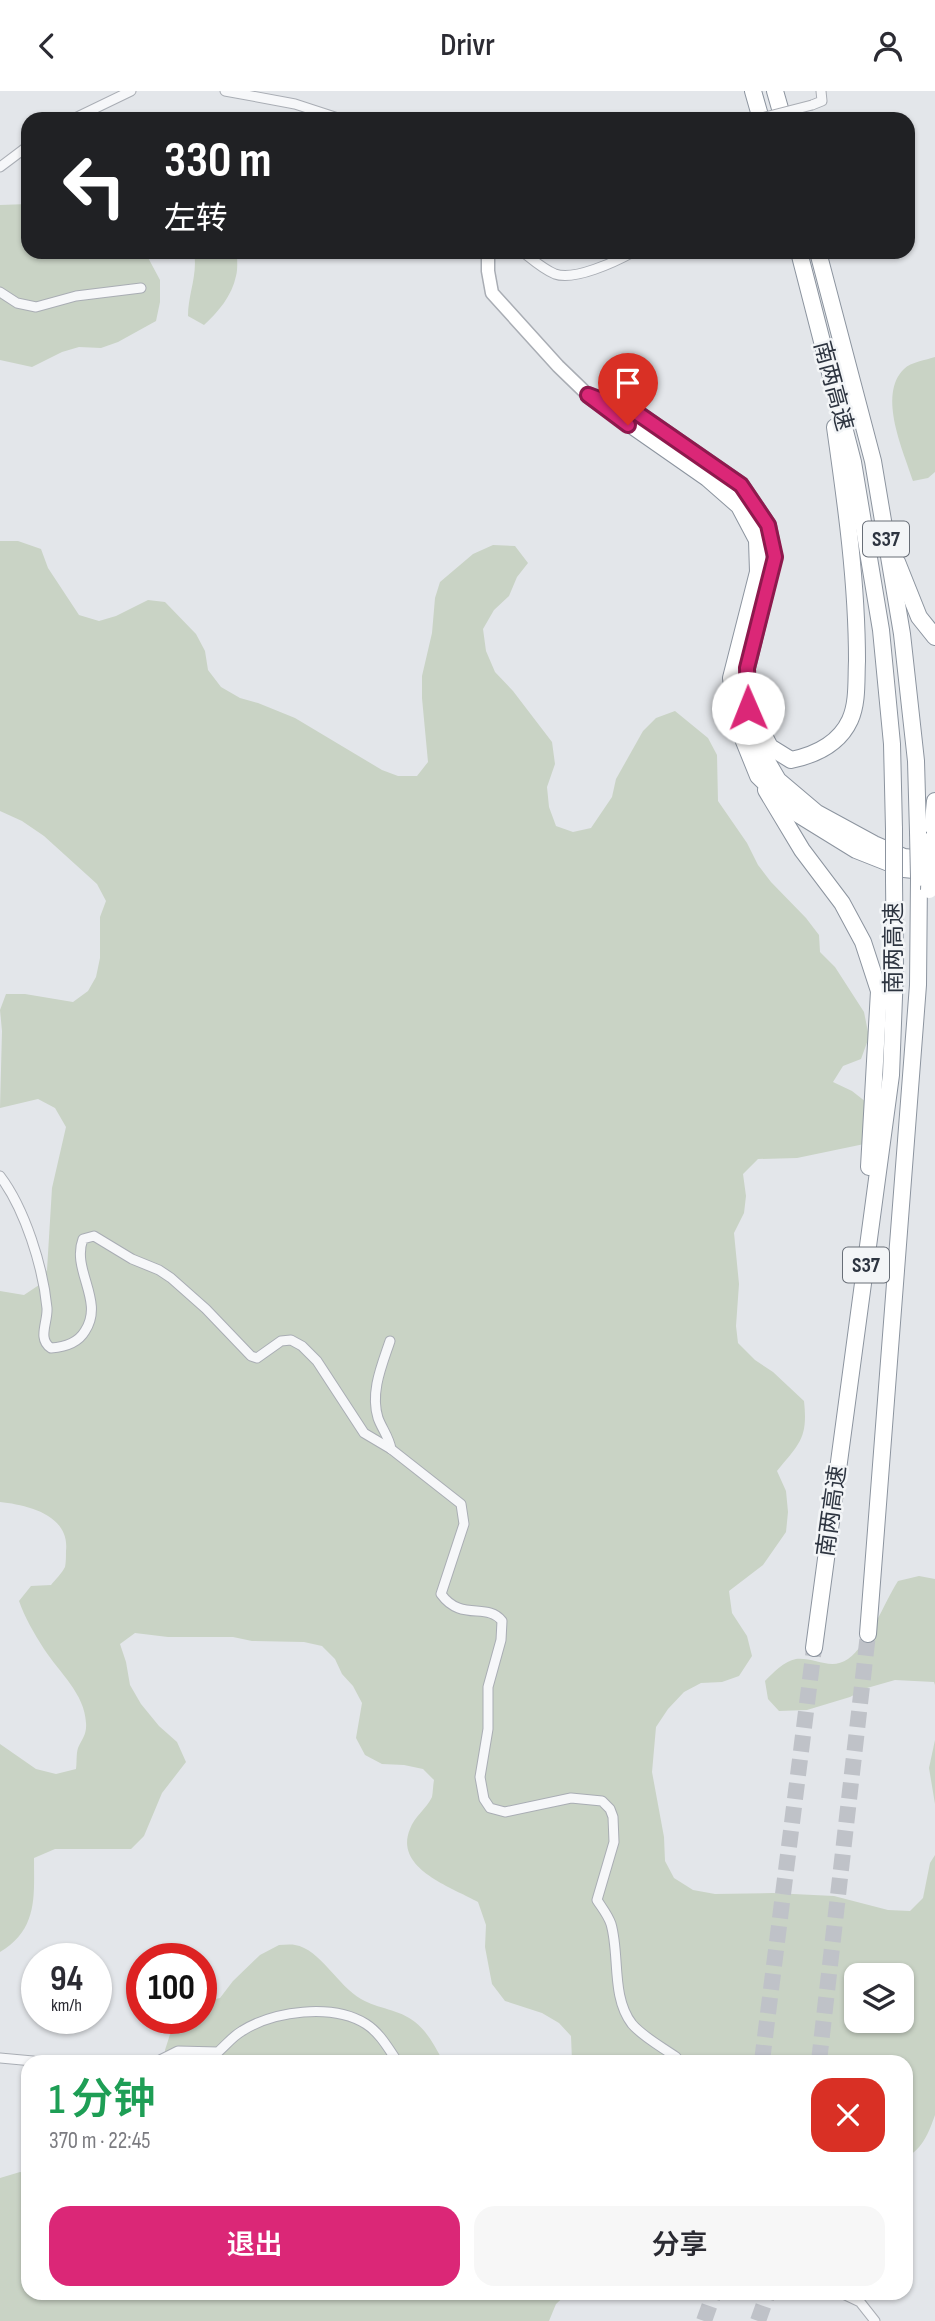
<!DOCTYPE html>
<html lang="zh">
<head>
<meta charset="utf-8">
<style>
	:root { --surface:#fff; --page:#f7f7f7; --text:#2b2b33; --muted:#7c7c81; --accent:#db2777 }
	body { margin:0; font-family:"Sofia Sans Condensed","Noto Sans SC",sans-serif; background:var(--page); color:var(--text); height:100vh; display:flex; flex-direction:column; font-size:26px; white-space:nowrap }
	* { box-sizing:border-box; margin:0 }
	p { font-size:23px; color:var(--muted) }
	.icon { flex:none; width:38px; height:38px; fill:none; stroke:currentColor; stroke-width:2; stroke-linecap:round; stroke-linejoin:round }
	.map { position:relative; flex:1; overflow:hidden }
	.sheet { position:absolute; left:21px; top:1964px; width:892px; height:245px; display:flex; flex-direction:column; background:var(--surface); border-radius:21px; box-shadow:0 2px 5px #0004 }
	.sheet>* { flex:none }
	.banner { position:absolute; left:21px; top:21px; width:894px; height:147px; border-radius:21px; box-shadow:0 2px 5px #0004; background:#202124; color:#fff; overflow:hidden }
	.tools { position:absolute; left:844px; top:1872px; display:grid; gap:14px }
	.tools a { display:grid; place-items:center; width:70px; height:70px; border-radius:14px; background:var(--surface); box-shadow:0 2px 5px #0004; font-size:35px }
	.speed { position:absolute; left:21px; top:1852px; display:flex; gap:14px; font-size:35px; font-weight:700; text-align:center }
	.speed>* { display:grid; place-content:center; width:91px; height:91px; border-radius:50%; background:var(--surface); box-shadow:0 2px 5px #0004; line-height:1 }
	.speed small { font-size:18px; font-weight:400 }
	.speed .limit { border:10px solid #d22; background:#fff; color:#111 }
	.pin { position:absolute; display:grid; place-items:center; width:60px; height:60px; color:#fff; margin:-72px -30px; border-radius:50% 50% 50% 0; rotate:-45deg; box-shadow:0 0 7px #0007 }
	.pin .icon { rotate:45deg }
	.me { position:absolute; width:77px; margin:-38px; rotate:359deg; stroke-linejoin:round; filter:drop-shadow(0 0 5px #0008) }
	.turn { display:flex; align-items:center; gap:24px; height:147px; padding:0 28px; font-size:32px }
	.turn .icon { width:91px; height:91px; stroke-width:2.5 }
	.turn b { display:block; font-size:49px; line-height:60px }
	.round { display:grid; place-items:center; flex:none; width:74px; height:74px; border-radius:21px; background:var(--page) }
	.headline { display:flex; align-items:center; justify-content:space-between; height:119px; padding:0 28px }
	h1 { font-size:42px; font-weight:600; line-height:52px; color:#1e9e55 }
	.button { display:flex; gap:14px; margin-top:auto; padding:14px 28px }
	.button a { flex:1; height:80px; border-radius:21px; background:var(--accent); color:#fff; font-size:28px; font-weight:600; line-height:80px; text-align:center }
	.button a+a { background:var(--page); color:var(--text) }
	header { display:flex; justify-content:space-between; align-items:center; height:91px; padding:0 28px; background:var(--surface); font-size:32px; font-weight:600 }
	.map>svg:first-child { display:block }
	.green { fill:#c9d3c5; fill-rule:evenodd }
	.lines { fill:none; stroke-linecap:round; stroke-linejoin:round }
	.highway-tunnel { stroke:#bfc2c8; stroke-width:16; stroke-dasharray:16 8; stroke-linecap:butt }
	.street-casing { stroke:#a9adb4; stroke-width:11 }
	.secondary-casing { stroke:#a9adb4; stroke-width:15 }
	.highway-casing { stroke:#8c949f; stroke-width:18 }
	.street { stroke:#f6f7f9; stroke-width:9 }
	.secondary { stroke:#fff; stroke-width:12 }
	.highway { stroke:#fff; stroke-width:16 }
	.street-bridge-casing { stroke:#a9adb4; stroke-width:11; stroke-linecap:butt }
	.highway-bridge-casing { stroke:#8c949f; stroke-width:18; stroke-linecap:butt }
	.street-bridge { stroke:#f6f7f9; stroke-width:9 }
	.highway-bridge { stroke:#fff; stroke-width:16 }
	.route-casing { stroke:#8e194d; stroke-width:18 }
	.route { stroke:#db2777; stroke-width:12 }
	.labels { text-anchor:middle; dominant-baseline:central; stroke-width:5; stroke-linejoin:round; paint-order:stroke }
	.shield { fill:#f3f5f7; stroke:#686e77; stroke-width:2 }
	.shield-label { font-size:21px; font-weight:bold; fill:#2d3440 }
	.street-label { font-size:23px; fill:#2d3440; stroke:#f3f5f7 }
</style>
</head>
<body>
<header><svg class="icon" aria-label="back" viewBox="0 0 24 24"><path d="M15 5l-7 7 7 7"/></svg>Drivr<svg class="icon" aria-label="person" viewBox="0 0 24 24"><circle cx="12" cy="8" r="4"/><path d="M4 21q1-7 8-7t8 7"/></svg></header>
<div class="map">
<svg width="935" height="2230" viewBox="0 0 935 2230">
	<rect width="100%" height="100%" fill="#e3e6ea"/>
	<g class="green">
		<path d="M28,113V161H145L160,189V211L156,230L118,251L101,257L79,256L62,261L32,276L0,269V114Z"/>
		<path d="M194,161H237C237,168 238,178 236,185C232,205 218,221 204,234L188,225C188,203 198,184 194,161Z"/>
		<path d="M935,266V381L928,387L913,390C904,361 877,304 904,278C911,271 926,269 935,266Z"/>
		<path d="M0,450H18L41,458L48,477L79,524L99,530L116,525L148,509L165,511L196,543L205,560L208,579L221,596L240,607L258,612L295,627L382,679L398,685H417L428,671L422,607V585L432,542L435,507L440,491L473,463L493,454L515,455L528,472L517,486L509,505L494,519L483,538L486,560L495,581L513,600L552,651L555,673L547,696L549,716L556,735L573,741L591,737L612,706L616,688L643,640L656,627L675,620L708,647L717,664L718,710L747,752L758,774L771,791L806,827L819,844L820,861L835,876L864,921L869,946L861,968L843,975L833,991L852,1000L866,1011L869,1052L797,1067L758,1068L743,1083L746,1105L744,1122L734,1142L739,1193L736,1235L738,1252L755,1269L773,1281L804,1310C808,1347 800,1352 777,1380L786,1400L788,1421L786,1441L763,1474L729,1500L732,1522L747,1545L752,1565L739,1585L722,1591L701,1592L684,1601L668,1618L656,1636L652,1681L664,1746L665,1770L674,1787L693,1799L715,1803L773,1802L834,1805L888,1819L910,1820L923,1807L930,1772L935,1764V2024C929,2041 923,2057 907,2066L906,1970H572L571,1945L559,1932L542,1922L505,1910L492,1893L485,1856L486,1834L478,1811C454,1797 393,1778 410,1738C414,1726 427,1717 432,1706C433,1701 433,1694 434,1689L423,1678L404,1674L382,1673L365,1664L356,1647L362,1612L353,1595L342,1583L335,1568L322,1555L304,1551L252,1550L233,1546H168L135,1542L120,1553L126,1571L130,1594L141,1613L159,1635L177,1651L186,1671L162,1702L144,1745L131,1758H55L34,1767C34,1806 38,1838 0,1861V1653L36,1678L56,1683L76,1678C77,1672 76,1663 78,1657C82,1648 87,1643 86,1632C85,1603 59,1581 44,1558C34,1542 25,1527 19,1510L31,1495L51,1494C55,1489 62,1482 65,1476C66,1472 66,1465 66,1460C70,1424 28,1414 0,1411V1200L24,1204L39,1194L47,1179L52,1097L66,1036L55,1017L38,1008L0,1017L2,940L0,919L6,903H25L73,911L88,900L96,886L100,867V826L106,810L97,793L44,745L22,730L0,720ZM856,1885H901V1930H856Z"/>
		<path d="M919,1485L935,1488V1594L934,1591L895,1589L867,1597L850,1606L807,1619L779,1620L768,1608L765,1590C773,1582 784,1570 796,1568C814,1566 831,1580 848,1568C869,1553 884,1512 898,1490Z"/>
		<path d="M935,1649V1713L929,1677Z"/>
		<path d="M279,1854C284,1854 290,1853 295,1854C320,1858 338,1895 361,1908C378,1918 399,1918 415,1931C428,1941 435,1956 443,1970H166L165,1959L175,1928L201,1927V1911L220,1907L233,1890L260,1864Z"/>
		<path d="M20,2081L28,2083V2202H568L556,2213L549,2230H0V2087Z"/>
	</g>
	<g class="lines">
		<g class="highway-tunnel">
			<path d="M762,1970L814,1557"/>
			<path d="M819,1970L868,1543"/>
			<path d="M704,2230L714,2202"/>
			<path d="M758,2230L768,2202"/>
		</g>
		<g class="street-casing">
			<g id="street">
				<path d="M225,0L295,13L341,28"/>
				<path d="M812,14L822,10L821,0"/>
				<path d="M73,28L131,0"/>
				<path d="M0,76L28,55"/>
				<path d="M523,161C533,169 543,178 555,183C574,190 615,171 633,161"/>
				<path d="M0,201L17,212L36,216L76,205L141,197"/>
				<path d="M0,1085C25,1118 43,1176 47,1217C48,1231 37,1248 51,1257C65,1256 78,1252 85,1240C105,1210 71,1179 83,1148L94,1145L132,1168L159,1179L171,1187L206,1218L251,1265L257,1267L281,1250L291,1249L302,1255L317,1270L364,1342L391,1358L461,1413L464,1433L441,1503C461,1531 487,1511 502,1530L501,1549L488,1596V1638L480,1686L484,1708L490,1717L505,1721L571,1707L602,1710L610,1718L613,1726L614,1751L597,1809C602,1817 608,1824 611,1833C620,1864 611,1906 632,1933C643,1946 662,1956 676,1966L679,1970"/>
				<path d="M390,1250C382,1274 370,1301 378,1327C382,1338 389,1346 391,1358"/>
				<path d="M0,1967L33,1970"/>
				<path d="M158,1970L178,1960L218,1961C226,1954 233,1945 242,1940C274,1920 332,1912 366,1933C380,1942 388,1957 397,1970"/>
				<path d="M841,2202L860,2211L875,2230"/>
			</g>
		</g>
		<g class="secondary-casing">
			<path id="secondary" d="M488,161V180L492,202L558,275L588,304"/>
		</g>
		<g class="highway-casing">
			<g id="highway">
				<path d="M753,0L761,28"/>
				<path d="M775,0L783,28"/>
				<path d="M799,161L853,371L881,539L892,653L894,738"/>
				<path d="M818,161L873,370L902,543L916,670L918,741"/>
				<path d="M588,304L707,387L739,415L757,449L758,481L731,587L737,633L758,685L796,722L856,759L904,778L933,781"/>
				<path d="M607,311L637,322L741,394L768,434L774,466L747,577L748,617L761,660L778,689L817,722L874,753L904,766L933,769"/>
				<path d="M897,471L919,526L935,546"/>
				<path d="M760,637L770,656L791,669C815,664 839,653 850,629C858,611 856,589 857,570C857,492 846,413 835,336"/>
				<path d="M766,699L802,759L842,812L863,851L879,900L869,1076"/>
				<path d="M931,749L935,710"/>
				<path d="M868,1543L918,894L919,787"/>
				<path d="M814,1557L891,984L895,880L894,790"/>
			</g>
		</g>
		<use href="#street" class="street"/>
		<use href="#secondary" class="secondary"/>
		<use href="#highway" class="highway"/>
		<g class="street-bridge-casing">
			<path id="street-bridge" d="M758,28L812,14"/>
		</g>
		<g class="highway-bridge-casing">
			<g id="highway-bridge">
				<path d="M894,738V790"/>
				<path d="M918,741L919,787"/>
				<path d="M929,799L931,749"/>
			</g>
		</g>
		<use href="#street-bridge" class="street-bridge"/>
		<use href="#highway-bridge" class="highway-bridge"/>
	</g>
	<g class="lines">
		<g class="route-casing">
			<path id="route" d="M628,334L588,304L637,322L741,394L768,434L775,466L747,577L748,617"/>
		</g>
		<use href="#route" class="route"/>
	</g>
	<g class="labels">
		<g class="shield">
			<rect x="863" y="430.5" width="46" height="35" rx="5"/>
			<rect x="843" y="1156.5" width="46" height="35" rx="5"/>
		</g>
		<g class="shield-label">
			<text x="886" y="448">S37</text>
			<text x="866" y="1174">S37</text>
		</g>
		<g class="street-label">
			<text transform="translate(833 295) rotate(75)">南两高速</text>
			<text transform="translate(894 857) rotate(-90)">南两高速</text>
			<text transform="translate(832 1420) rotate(-82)">南两高速</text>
		</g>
	</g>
</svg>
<div class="tools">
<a><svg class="icon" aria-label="layers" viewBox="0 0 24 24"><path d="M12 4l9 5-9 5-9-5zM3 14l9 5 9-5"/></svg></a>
</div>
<div class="speed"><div>94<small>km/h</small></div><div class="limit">100</div></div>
<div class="pin" style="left:628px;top:334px;background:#d93025"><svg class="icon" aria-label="arrive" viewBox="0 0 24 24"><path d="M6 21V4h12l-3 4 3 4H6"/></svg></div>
<svg class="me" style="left:748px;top:617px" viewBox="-20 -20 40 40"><circle r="19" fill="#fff"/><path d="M0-13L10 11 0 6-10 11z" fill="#db2777"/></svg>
<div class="banner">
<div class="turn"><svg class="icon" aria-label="left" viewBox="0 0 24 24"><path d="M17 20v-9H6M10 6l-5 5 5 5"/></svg><div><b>330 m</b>左转</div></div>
</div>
<section class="sheet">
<div class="headline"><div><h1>1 分钟</h1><p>370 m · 22:45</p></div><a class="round" style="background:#d93025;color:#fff"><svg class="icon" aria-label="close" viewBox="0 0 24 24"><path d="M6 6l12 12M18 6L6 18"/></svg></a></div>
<div class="button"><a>退出</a><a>分享</a></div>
</section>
</div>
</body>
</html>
